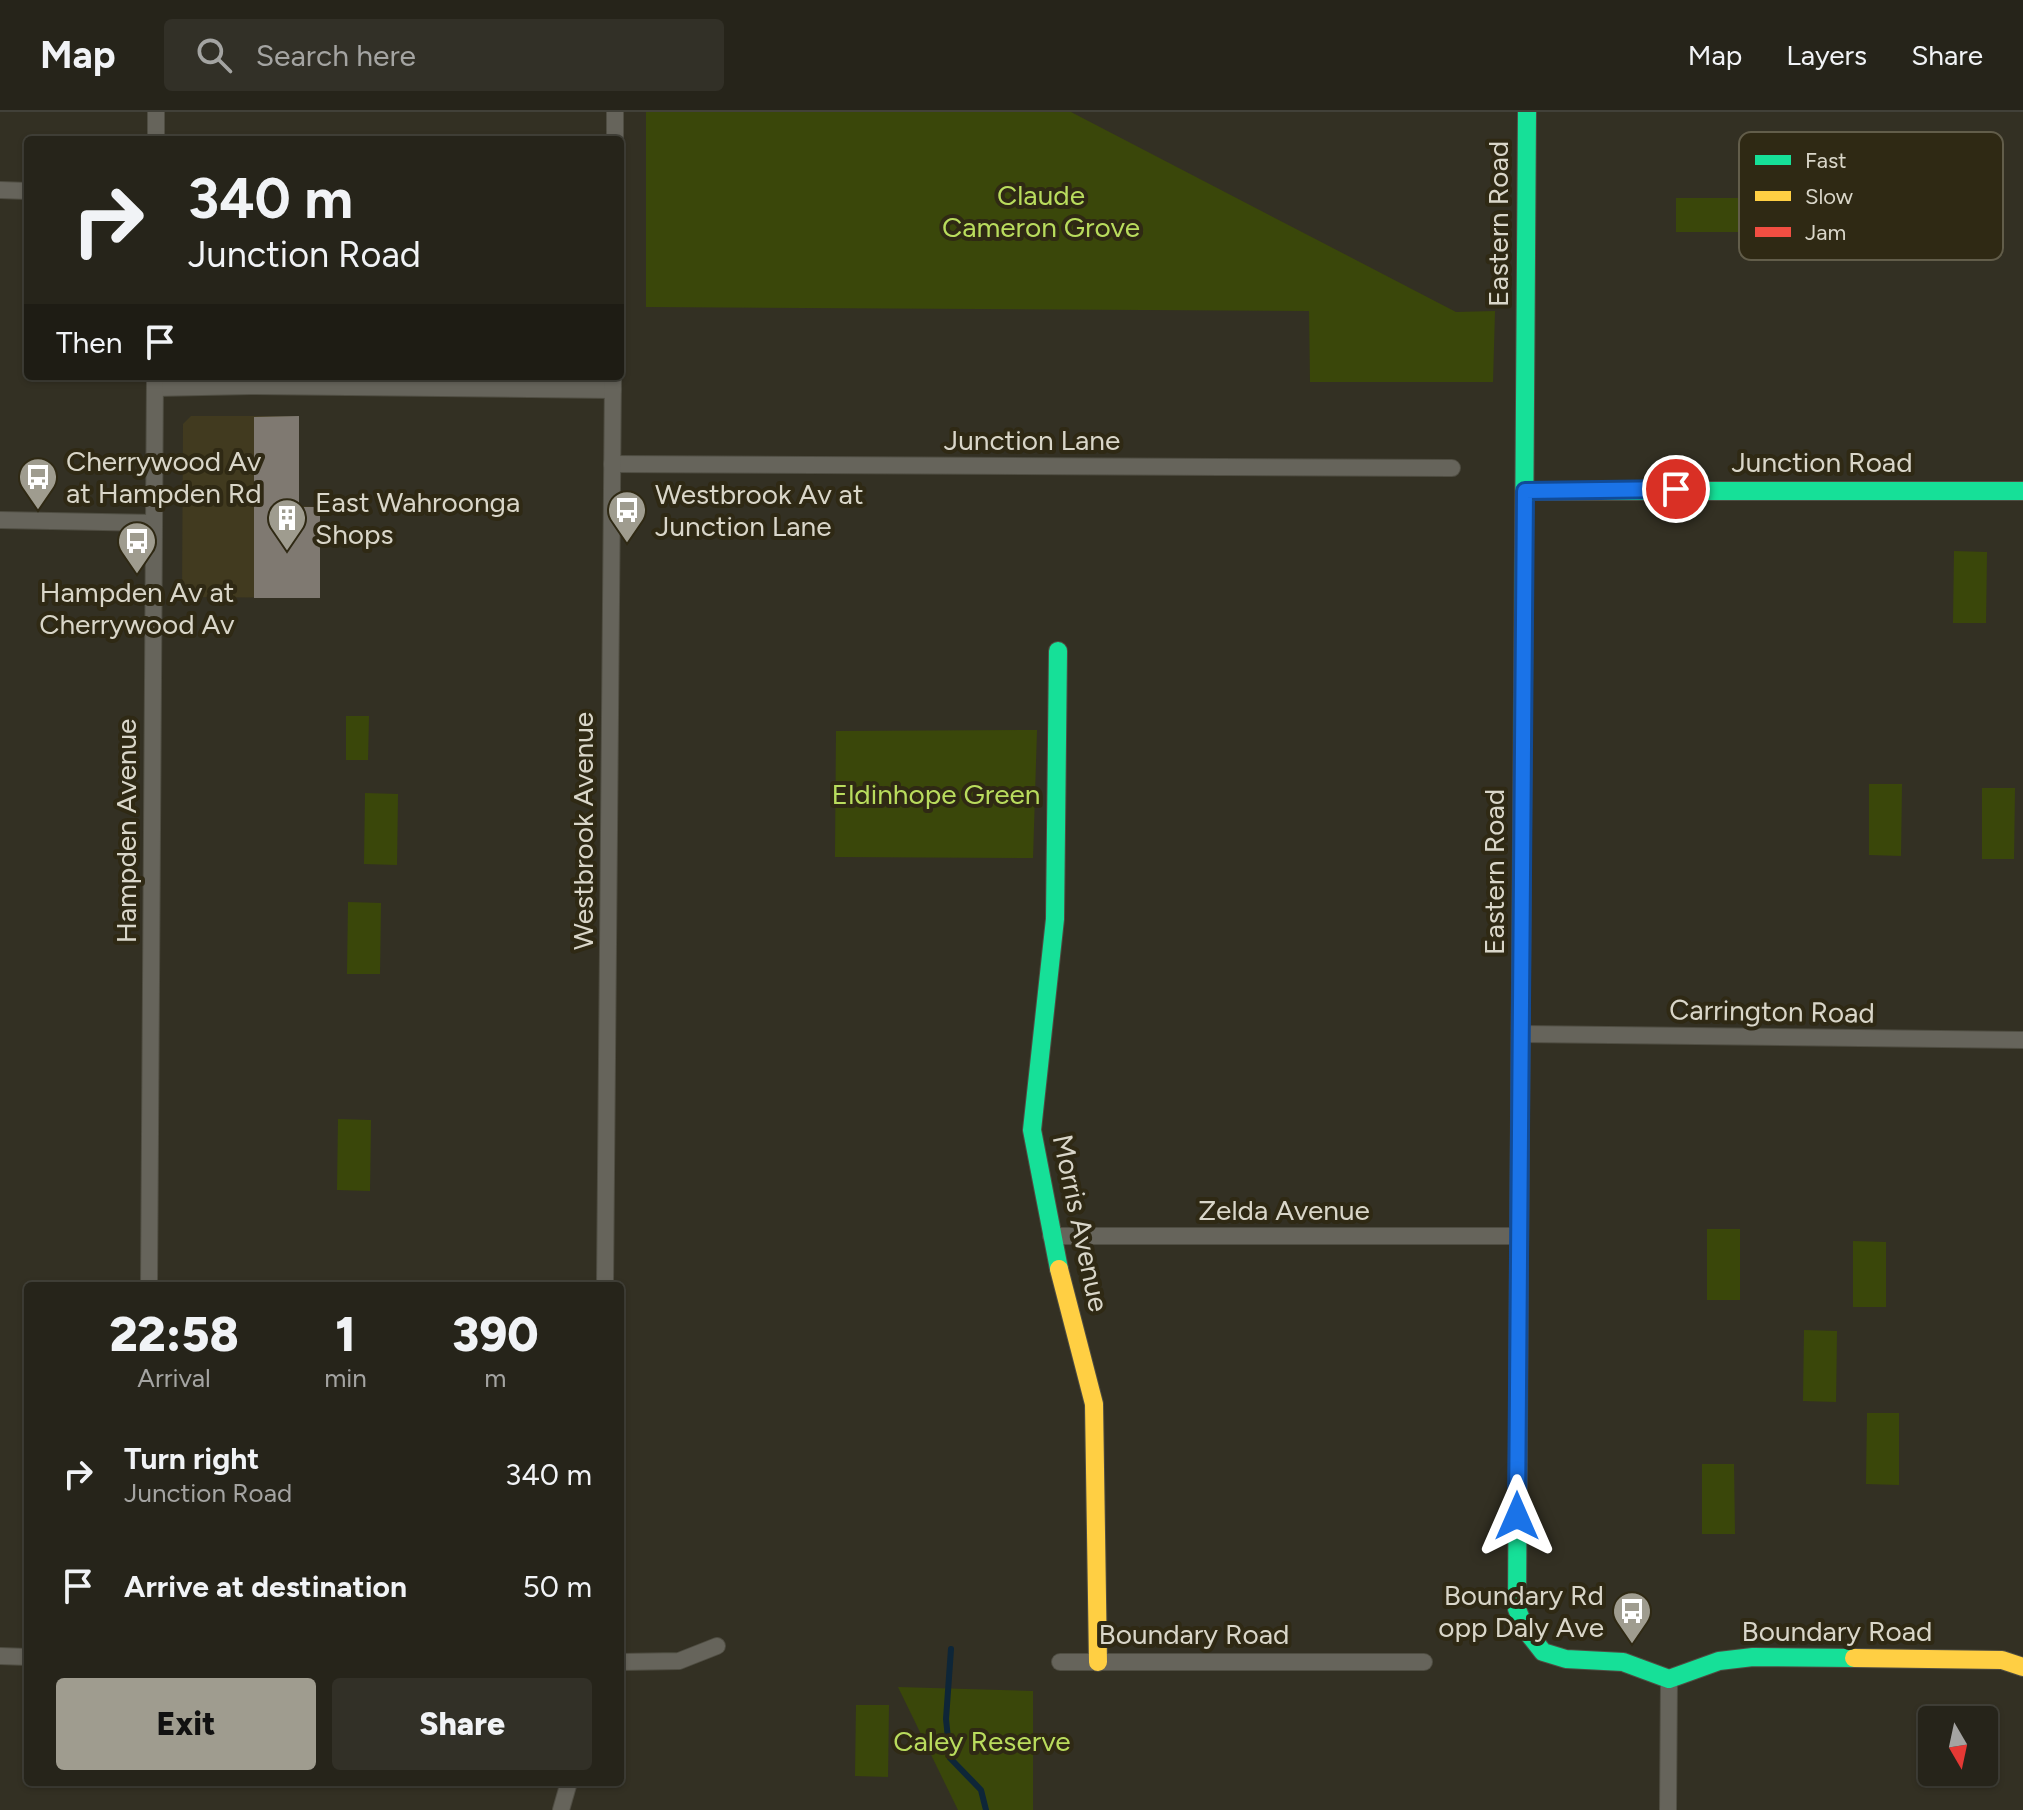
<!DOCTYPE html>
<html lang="en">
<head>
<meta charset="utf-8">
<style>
	:root { --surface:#26241a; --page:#323027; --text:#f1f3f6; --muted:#a4a4a2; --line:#424139; --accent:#9f9c8f }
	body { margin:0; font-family:Figtree,sans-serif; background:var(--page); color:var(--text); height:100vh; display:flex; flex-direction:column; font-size:30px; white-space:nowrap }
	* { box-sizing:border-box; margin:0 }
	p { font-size:26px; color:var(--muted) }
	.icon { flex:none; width:44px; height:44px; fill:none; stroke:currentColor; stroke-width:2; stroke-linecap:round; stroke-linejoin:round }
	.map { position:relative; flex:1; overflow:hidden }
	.side { position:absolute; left:24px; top:1170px; width:600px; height:504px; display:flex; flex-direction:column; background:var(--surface); border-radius:8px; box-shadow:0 2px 6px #0004,0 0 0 2px var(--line) }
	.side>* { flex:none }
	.guide { position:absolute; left:24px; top:24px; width:600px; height:244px; border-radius:8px; box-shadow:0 2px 6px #0004,0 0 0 2px var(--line); background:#26241a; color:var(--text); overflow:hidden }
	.needle { width:52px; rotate:171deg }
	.tools { position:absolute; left:1918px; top:1594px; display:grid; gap:16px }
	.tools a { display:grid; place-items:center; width:80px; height:80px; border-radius:8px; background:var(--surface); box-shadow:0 2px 6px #0004,0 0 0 2px var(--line); font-size:40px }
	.pin { position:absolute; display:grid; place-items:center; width:68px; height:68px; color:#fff; margin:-34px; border:4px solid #fff; border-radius:50%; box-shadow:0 2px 8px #0007 }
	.me { position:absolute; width:88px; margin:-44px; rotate:0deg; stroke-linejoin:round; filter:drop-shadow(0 0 6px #0008) }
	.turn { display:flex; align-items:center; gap:28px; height:168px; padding:0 32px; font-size:36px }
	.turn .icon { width:104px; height:104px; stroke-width:2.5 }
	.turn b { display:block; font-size:56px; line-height:68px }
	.then { display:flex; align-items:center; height:76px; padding:0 32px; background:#0003; gap:16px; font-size:30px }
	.eta { display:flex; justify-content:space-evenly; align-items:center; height:136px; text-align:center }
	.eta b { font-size:48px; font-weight:800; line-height:56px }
	.cta { display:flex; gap:16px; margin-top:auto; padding:16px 32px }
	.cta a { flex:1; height:92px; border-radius:8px; background:var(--accent); color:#111; font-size:32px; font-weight:800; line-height:92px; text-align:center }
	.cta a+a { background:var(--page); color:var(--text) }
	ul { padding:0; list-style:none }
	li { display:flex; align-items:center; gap:24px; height:112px; padding:0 32px }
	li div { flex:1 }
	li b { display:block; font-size:30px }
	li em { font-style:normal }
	header { display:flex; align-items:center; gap:48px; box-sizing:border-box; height:112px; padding:0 40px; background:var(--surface); border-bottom:2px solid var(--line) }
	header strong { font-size:38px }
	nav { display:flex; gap:44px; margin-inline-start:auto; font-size:28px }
	.search { width:560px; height:72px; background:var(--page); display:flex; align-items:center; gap:20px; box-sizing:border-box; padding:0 28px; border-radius:8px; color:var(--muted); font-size:30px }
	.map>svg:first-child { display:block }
	.built { fill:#413a1f }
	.green { fill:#3a470a }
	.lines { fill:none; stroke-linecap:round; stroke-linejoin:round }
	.stream { stroke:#0e2638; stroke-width:6 }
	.building { fill:#7f7971 }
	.street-casing { stroke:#4f4d42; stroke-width:18 }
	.fast-casing { stroke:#4f4d42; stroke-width:20 }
	.slow-casing { stroke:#4f4d42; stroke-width:20 }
	.jam-casing { stroke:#4f4d42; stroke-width:20 }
	.street { stroke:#66645b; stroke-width:16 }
	.fast { stroke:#16e098; stroke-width:18 }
	.slow { stroke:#ffcf43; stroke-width:18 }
	.jam { stroke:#f24e42; stroke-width:18 }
	.route-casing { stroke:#114b97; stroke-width:20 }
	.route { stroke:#1a73e8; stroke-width:14 }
	.labels { text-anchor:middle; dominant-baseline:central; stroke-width:8; stroke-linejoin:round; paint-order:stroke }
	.park-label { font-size:28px; fill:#b9dc5d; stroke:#2f2914 }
	.street-label { font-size:28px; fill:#d9d6c9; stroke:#2f2914 }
	.poi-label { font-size:28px; fill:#d9d6c9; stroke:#2f2914; text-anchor:start }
	.key { fill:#2f2914; stroke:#625d4a; stroke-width:2 }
	.key-label { font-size:22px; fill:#d9d6c9 }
</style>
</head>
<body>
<header>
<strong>Map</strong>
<div class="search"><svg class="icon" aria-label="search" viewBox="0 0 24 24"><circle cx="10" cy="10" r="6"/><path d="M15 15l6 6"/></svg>Search here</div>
<nav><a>Map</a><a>Layers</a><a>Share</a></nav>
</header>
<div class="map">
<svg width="2023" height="1698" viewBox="0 0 2023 1698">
	<rect width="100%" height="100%" fill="#333023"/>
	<path class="built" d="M191,304H299V394L320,395V486L182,485L183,312Z"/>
	<g class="green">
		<path d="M646,0H1071L1456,200L1495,199L1493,270H1310L1309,199L646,195Z"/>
		<rect x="1676" y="86" width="71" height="34"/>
		<path d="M1954,439L1987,440L1986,511H1953Z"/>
		<path d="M346,604H369L368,648H346Z"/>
		<path d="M1037,618L1033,746L835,745L836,619Z"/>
		<path d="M1869,672H1902L1901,744L1869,743Z"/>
		<path d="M1982,676H2015L2014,747H1982Z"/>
		<path d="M365,681L398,682L397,753L364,752Z"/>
		<path d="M348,790L381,791L380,862H347Z"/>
		<path d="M338,1007L371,1008L370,1079L337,1078Z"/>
		<rect x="1707" y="1117" width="33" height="71"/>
		<path d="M1853,1129L1886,1130V1195H1853Z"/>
		<path d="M1804,1218L1837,1219L1836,1290L1803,1289Z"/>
		<path d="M1867,1301H1899V1373L1866,1372Z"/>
		<path d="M1702,1352H1734L1735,1422H1702Z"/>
		<path d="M898,1575L1033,1579V1698H958Z"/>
		<path d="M856,1593H889L888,1665L855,1664Z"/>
	</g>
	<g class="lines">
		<path class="stream" d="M951,1537L946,1607L950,1646L981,1678L986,1698"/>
	</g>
	<path class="building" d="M299,304V395H320V486H254V305Z"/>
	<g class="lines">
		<g class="street-casing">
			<g id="street">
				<path d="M156,28V0"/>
				<path d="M615,28V0"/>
				<path d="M0,78L28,79"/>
				<path d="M155,276L251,274L613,278"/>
				<path d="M612,352L1452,356"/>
				<path d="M0,408L154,411"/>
				<path d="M1521,922L2023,928"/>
				<path d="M1051,1124H1518"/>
				<path d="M149,1174L155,264"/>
				<path d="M605,1174L613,264"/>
				<path d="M0,1544L28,1545"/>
				<path d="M620,1550L679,1549L717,1534"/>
				<path d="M1060,1550H1424"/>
				<path d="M561,1698L569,1670"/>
				<path d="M1668,1698L1669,1567"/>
			</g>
		</g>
		<g class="fast-casing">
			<g id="fast">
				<path d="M1525,379H2023"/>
				<path d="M1058,539L1055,807L1032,1018L1059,1157"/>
				<path d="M1521,869L1527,0"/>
				<path d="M1519,1140L1517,1497L1525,1517L1543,1540L1566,1547L1623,1550L1669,1567L1719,1549L1753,1545L1854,1546"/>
			</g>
		</g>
		<g class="slow-casing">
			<g id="slow">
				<path d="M1059,1157L1094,1292L1098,1550"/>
				<path d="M1854,1546L2002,1548L2023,1555"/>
			</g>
		</g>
		<g class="jam-casing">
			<path id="jam" d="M1519,1140L1521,869"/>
		</g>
		<use href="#street" class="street"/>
		<use href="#fast" class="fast"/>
		<use href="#slow" class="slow"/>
		<use href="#jam" class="jam"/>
	</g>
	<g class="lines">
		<g class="route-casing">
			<path id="route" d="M1517,1404L1525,379L1676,377"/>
		</g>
		<use href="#route" class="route"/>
	</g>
	<defs>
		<g id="bus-pin" transform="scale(2)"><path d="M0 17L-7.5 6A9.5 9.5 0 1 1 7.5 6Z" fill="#9f9c8f" stroke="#2f2914"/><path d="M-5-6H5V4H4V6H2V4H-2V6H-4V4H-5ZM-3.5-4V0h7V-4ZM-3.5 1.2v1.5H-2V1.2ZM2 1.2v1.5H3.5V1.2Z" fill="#fff"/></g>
		<g id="building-pin" transform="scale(2)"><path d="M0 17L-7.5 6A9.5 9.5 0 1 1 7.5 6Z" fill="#9f9c8f" stroke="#2f2914"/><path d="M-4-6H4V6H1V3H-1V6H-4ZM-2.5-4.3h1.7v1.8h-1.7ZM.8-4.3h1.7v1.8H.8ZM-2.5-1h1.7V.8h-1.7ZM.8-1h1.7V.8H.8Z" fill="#fff"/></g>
	</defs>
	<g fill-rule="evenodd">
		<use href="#bus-pin" x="38" y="365"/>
		<use href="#bus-pin" x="627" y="398"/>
		<use href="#building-pin" x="287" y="406"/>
		<use href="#bus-pin" x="137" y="429"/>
		<use href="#bus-pin" x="1632" y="1499"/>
	</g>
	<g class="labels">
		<g class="park-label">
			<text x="1041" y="83">Claude<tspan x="1041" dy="32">Cameron Grove</tspan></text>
			<text x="936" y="682">Eldinhope Green</text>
			<text x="982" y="1629">Caley Reserve</text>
		</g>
		<g class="street-label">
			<text transform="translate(1498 112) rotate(-90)">Eastern Road</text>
			<text x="1032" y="328">Junction Lane</text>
			<text x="1822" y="350">Junction Road</text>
			<text transform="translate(126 719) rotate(-90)">Hampden Avenue</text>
			<text transform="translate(583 719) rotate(-90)">Westbrook Avenue</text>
			<text transform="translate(1494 760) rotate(-90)">Eastern Road</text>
			<text transform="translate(1772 899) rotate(1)">Carrington Road</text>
			<text x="1284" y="1098">Zelda Avenue</text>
			<text transform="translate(1081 1111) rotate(78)">Morris Avenue</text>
			<text x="1837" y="1519">Boundary Road</text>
			<text x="1194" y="1522">Boundary Road</text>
		</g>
		<g class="poi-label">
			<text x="66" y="349">Cherrywood Av<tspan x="66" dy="32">at Hampden Rd</tspan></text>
			<text x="655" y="382">Westbrook Av at<tspan x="655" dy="32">Junction Lane</tspan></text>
			<text x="315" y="390">East Wahroonga<tspan x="315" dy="32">Shops</tspan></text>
			<text x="137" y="480" text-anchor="middle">Hampden Av at<tspan x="137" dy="32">Cherrywood Av</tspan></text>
			<text x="1604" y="1483" text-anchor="end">Boundary Rd<tspan x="1604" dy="32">opp Daly Ave</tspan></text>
		</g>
	</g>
	<rect x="1739" y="20" width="264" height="128" rx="12" class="key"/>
	<rect x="1755" y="43" width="36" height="10" fill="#16e098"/>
	<rect x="1755" y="79" width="36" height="10" fill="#ffcf43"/>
	<rect x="1755" y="115" width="36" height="10" fill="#f24e42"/>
	<g class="key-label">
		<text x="1805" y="56">Fast</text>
		<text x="1805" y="92">Slow</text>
		<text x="1805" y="128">Jam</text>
	</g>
</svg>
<div class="tools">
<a><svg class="needle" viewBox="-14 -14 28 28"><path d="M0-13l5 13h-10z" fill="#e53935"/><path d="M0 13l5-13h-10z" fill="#a4a4a2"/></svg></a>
</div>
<div class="pin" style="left:1676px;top:377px;background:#d93025"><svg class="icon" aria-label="arrive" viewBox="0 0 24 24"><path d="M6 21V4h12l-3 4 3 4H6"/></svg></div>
<svg class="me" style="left:1517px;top:1404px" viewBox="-20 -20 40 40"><path d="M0-17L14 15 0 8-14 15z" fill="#1a73e8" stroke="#fff" stroke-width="4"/></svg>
<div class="guide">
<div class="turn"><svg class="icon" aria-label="right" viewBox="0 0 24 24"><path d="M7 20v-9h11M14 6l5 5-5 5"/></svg><div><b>340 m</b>Junction Road</div></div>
<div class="then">Then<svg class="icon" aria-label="arrive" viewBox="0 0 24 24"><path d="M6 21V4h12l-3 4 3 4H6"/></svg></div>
</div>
<section class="side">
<div class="eta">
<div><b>22:58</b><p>Arrival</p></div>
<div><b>1</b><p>min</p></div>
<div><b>390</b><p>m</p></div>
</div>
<ul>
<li><svg class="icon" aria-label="right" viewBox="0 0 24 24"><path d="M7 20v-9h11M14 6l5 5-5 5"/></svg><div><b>Turn right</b><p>Junction Road</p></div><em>340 m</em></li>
<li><svg class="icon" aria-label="arrive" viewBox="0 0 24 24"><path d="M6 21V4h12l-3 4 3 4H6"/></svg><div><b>Arrive at destination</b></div><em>50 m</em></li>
</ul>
<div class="cta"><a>Exit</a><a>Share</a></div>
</section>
</div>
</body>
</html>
